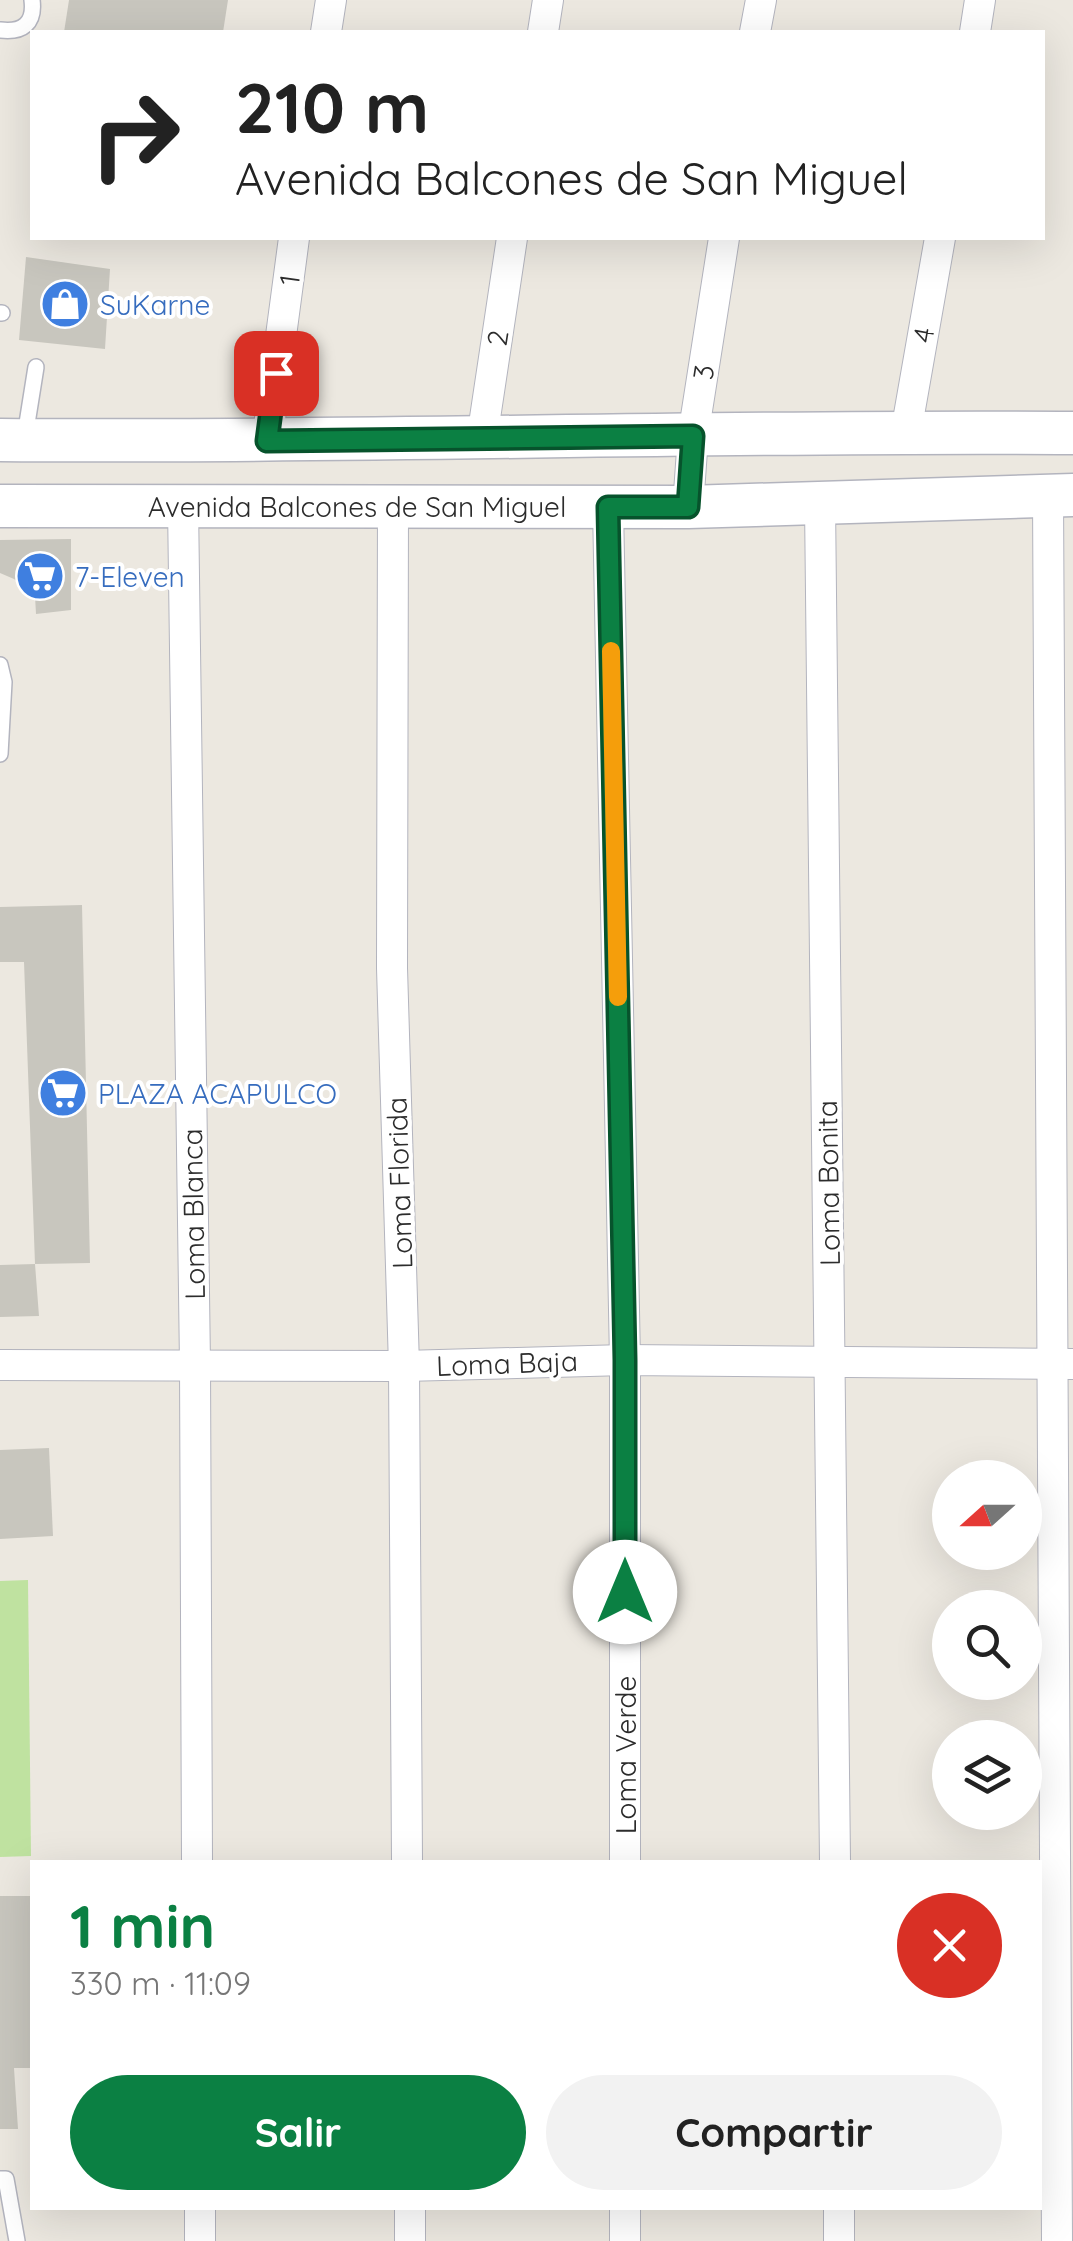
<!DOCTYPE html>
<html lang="es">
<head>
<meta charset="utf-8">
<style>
	:root { --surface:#fff; --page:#f2f2f2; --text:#222; --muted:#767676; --accent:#0b8043 }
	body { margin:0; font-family:Quicksand,sans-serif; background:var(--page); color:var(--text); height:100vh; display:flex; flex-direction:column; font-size:38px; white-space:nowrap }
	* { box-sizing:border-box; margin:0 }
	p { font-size:32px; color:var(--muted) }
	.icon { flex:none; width:55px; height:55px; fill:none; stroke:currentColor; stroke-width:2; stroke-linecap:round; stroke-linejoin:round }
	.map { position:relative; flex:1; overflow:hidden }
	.sheet { position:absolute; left:30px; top:1860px; width:1012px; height:350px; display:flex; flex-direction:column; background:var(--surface); border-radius:0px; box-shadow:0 10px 40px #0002 }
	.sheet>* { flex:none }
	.guide { position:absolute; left:30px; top:30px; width:1015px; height:210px; border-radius:0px; box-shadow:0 10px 40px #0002; background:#fff; color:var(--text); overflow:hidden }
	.needle { width:65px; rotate:249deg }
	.buttons { position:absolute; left:932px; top:1460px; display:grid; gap:20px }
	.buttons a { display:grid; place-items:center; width:110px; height:110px; border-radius:50%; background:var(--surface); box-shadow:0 10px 40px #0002; font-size:50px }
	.pin { position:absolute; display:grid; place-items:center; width:85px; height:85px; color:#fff; margin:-42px; border-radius:20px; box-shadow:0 5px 15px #0006 }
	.me { position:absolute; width:110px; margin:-55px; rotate:0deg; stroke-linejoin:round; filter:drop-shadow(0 0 8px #0008) }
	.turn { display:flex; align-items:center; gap:35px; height:210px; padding:0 40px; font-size:45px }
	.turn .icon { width:130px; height:130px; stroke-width:2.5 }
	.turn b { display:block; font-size:70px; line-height:85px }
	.round { display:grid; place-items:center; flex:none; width:105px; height:105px; border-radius:52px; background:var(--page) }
	.head { display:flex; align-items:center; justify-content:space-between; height:170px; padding:0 40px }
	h1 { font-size:60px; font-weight:700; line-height:75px; color:var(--accent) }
	.action { display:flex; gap:20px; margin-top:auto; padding:20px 40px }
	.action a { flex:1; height:115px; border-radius:60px; background:var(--accent); color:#fff; font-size:40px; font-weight:700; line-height:115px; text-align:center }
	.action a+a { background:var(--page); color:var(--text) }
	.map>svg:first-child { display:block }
	.pitch { fill:#bfe2a0 }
	.building { fill:#c8c6be }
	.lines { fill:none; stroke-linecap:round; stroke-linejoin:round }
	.lane-casing { stroke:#b3b4be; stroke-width:18 }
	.street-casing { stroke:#b3b4be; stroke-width:32 }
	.secondary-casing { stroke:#b3b4be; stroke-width:45 }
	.lane { stroke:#fff; stroke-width:15 }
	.street { stroke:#fff; stroke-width:30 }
	.secondary { stroke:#fff; stroke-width:42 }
	.route-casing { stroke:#07532c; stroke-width:25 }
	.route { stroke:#0b8043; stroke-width:18 }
	.slow { stroke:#f59e0b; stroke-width:18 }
	.labels { text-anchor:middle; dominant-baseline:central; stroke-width:8; stroke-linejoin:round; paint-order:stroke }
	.street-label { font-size:28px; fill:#2c2c2c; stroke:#fff }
	.shop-label { font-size:28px; fill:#366cbe; stroke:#fff; text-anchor:start }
</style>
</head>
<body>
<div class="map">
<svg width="1073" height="2241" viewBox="0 0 1073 2241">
	<rect width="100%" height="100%" fill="#ece8e0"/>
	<path class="pitch" d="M28,1580L31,1856L0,1857V1581Z"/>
	<g class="building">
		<path d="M69,0H228L223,32H64Z"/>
		<path d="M26,257L110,269L105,349L19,340Z"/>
		<path d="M71,539V610L36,614L35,596L14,579L0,573V540Z"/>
		<path d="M82,905L90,1263L35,1264L39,1316L0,1317V1265L35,1264L24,962H0V907Z"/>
		<path d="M49,1448L53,1536L0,1539V1450Z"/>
		<path d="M0,1896H32V2068H14L18,2129H0Z"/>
	</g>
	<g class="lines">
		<g class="lane-casing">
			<g id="lane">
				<path d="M0,30C23,33 35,23 32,0"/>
				<path d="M0,313H2"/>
				<path d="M25,436L36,367"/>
				<path d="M0,665L4,682L0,754"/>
				<path d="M0,2179H6L17,2241"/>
			</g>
		</g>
		<g class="street-casing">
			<g id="street">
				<path d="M326,32L331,0"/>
				<path d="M543,32L548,0"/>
				<path d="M755,32L761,0"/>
				<path d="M975,32L980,0"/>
				<path d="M906,432L940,238"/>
				<path d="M482,438L512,238"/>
				<path d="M267,441L294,238"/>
				<path d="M1048,495L1057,2241"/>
				<path d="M820,503L835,1862"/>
				<path d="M393,504L392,968L404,1366L407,1862"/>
				<path d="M183,505L195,1364L197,1862"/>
				<path d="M608,507L625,1360V1862"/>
				<path d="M688,507L693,436L724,238"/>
				<path d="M0,1365L404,1366L625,1360L1073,1364"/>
				<path d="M200,2208V2241"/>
				<path d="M410,2208V2241"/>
				<path d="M839,2208V2241"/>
				<path d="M625,2241V2208"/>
			</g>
		</g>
		<g class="secondary-casing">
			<g id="secondary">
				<path d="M0,440C358,443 715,430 1073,433"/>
				<path d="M0,506L688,507L1073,495"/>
			</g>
		</g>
		<use href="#lane" class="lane"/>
		<use href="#street" class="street"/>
		<use href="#secondary" class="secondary"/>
	</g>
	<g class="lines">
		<g class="route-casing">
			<path id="route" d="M276,373L267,441L693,436L688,507H608L625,1360V1592"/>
		</g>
		<use href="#route" class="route"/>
		<path class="slow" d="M611,651L618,997"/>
	</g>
	<defs>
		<g id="shop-disc" transform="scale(2.5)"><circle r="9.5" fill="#3f7fe0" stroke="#fff"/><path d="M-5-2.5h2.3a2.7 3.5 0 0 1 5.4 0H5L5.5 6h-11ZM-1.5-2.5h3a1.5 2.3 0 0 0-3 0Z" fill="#fff"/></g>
		<g id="supermarket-disc" transform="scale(2.5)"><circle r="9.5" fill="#3f7fe0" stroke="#fff"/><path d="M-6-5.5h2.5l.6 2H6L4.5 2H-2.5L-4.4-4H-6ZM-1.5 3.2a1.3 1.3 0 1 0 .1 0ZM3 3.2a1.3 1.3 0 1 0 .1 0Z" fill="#fff"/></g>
	</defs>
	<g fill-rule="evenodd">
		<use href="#shop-disc" x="65" y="304"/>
		<use href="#supermarket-disc" x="40" y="576"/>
		<use href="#supermarket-disc" x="63" y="1093"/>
	</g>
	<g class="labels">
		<g class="street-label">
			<text transform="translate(289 280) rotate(-82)">1</text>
			<text transform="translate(923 335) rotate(-80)">4</text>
			<text transform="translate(497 338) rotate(-81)">2</text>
			<text transform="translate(703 372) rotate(-81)">3</text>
			<text x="357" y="506">Avenida Balcones de San Miguel</text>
			<text transform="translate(399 1183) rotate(-92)">Loma Florida</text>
			<text transform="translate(828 1183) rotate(-91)">Loma Bonita</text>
			<text transform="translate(193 1214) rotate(-91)">Loma Blanca</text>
			<text transform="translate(507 1363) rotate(-2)">Loma Baja</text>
			<text transform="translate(625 1755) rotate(-90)">Loma Verde</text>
		</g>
		<g class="shop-label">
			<text x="100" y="304">SuKarne</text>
			<text x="75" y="576">7-Eleven</text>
			<text x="98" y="1093">PLAZA ACAPULCO</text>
		</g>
	</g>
</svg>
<div class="buttons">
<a><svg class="needle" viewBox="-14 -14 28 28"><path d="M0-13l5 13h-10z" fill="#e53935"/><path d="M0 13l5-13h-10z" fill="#767676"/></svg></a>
<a><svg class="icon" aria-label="search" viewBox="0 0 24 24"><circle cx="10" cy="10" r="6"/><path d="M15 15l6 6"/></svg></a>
<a><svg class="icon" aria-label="layers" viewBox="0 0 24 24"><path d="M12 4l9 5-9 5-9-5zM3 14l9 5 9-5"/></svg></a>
</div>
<div class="pin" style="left:276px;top:373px;background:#d93025"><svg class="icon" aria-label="arrive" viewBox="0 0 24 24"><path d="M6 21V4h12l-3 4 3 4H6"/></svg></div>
<svg class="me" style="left:625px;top:1592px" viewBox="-20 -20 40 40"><circle r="19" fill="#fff"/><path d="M0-13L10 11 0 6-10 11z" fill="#0b8043"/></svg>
<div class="guide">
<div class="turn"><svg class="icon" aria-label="right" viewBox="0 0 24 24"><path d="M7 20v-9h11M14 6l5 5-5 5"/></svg><div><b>210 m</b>Avenida Balcones de San Miguel</div></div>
</div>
<section class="sheet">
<div class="head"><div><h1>1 min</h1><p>330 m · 11:09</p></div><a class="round" style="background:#d93025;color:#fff"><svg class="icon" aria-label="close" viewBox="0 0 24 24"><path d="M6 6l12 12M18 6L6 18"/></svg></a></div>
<div class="action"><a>Salir</a><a>Compartir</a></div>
</section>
</div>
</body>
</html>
